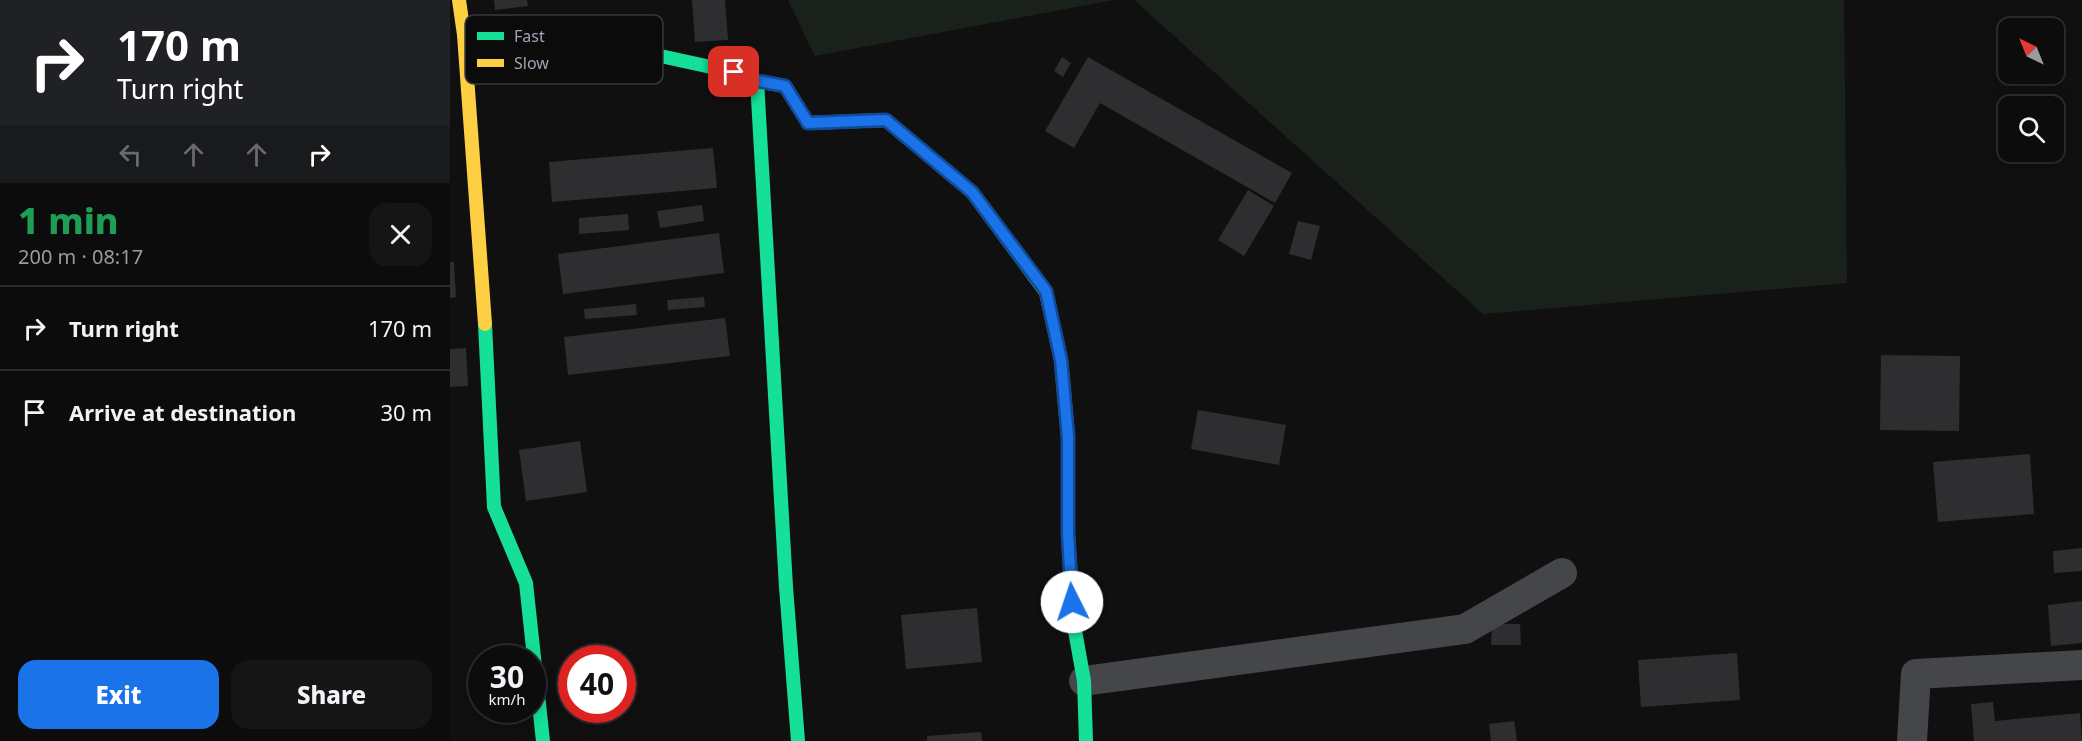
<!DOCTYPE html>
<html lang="en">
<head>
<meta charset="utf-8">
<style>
	:root { --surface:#0c0c0d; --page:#151516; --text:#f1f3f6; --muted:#9a9b9d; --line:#2c2c2e; --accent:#1a73e8 }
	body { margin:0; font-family:"Noto Sans",sans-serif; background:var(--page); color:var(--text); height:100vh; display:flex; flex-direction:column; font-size:22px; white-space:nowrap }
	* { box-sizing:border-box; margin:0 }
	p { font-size:20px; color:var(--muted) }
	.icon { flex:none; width:33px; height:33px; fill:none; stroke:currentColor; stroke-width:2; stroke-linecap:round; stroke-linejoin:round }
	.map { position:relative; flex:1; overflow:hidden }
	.panel { display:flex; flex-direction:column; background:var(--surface); width:450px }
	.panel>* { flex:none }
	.guide { background:#202124; color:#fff; overflow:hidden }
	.needle { width:39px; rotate:317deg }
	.tools { position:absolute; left:1548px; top:18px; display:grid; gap:12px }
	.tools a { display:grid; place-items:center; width:66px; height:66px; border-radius:12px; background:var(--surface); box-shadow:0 3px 15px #0003,0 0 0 2px var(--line); font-size:30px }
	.speed { position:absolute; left:18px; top:645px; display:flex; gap:12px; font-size:30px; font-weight:700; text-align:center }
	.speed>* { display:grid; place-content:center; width:78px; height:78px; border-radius:50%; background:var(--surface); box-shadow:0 3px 15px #0003,0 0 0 2px var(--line); line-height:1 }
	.speed small { font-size:15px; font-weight:400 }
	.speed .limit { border:9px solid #d22; background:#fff; color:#111 }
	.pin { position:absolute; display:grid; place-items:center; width:51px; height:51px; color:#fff; margin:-26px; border-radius:12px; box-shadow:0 3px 9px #0006 }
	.me { position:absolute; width:66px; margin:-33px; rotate:356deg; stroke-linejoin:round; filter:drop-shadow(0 0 4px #0008) }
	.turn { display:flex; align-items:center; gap:21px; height:126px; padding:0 18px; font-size:27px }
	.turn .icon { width:78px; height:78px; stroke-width:2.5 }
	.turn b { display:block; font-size:42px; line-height:51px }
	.lanes { display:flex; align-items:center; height:57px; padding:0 18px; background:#0003; justify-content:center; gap:30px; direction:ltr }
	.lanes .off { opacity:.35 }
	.round { display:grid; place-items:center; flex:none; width:63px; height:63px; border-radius:18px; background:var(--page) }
	.headline { display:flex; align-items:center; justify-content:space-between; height:102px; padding:0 18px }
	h1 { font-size:36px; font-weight:800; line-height:45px; color:#1e9e55 }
	.action { display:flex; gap:12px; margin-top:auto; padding:12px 18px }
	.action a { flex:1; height:69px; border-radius:18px; background:var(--accent); color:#fff; font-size:24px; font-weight:800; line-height:69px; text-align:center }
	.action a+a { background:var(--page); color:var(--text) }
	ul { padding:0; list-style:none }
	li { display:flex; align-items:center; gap:18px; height:84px; padding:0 18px; border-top:2px solid var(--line) }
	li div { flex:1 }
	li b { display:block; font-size:22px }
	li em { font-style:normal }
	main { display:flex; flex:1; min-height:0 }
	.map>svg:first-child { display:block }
	.green { fill:#1a211b }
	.building { fill:#2e2e30 }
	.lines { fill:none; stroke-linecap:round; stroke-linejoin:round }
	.street { stroke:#454649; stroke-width:30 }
	.fast { stroke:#16e098; stroke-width:14 }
	.slow { stroke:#ffcf43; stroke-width:14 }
	.route-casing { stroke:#114b97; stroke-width:15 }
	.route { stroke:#1a73e8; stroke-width:10 }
	.key { fill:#0b0b0c; stroke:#38393e; stroke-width:1.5 }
	.key-label { font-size:16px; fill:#a1a5b2 }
</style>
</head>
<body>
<main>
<section class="panel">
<div class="guide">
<div class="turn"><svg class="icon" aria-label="right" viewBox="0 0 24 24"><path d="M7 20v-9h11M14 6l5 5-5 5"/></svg><div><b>170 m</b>Turn right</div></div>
<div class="lanes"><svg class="icon off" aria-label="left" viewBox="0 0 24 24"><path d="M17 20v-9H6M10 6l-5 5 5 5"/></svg><svg class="icon off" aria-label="ahead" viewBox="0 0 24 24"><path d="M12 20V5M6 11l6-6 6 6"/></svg><svg class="icon off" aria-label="ahead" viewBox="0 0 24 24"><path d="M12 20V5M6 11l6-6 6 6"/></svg><svg class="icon" aria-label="right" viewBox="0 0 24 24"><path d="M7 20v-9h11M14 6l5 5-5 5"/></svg></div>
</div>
<div class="headline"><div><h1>1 min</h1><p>200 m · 08:17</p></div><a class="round"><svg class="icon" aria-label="close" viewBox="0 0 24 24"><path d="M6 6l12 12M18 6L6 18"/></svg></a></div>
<ul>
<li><svg class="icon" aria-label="right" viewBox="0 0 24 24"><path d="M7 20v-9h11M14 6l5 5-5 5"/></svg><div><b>Turn right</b></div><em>170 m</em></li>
<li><svg class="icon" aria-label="arrive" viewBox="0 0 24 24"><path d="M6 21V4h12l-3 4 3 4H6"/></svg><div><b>Arrive at destination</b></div><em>30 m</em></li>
</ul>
<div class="action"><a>Exit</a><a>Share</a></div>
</section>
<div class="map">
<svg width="1632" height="741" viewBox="0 0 1632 741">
	<rect width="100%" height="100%" fill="#101011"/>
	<g class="green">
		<path d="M338,0H664L365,56Z"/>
		<path d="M684,0H1394L1397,283L1033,314Z"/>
	</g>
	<g class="building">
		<path d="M44,0H77L78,6L45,10Z"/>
		<path d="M242,0H275L278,40L245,42Z"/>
		<path d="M612,57L621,63L613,77L604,71Z"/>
		<path d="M638,57L842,173L825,203L650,103L624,148L595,131Z"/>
		<path d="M263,148L267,188L102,202L99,162Z"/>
		<path d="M798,190L824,206L794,256L768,240Z"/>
		<path d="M252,205L254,221L210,228L207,211Z"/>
		<path d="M178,214L179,230L129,234V218Z"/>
		<path d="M848,221L870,226L861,260L839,254Z"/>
		<path d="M269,233L274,273L113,294L108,254Z"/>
		<path d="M0,262H4L6,297L0,298Z"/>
		<path d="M254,297L255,307L218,310L217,300Z"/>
		<path d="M186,304L187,315L135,319L134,309Z"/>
		<path d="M275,318L280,356L118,375L114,337Z"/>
		<path d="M16,348L18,386L0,387V349Z"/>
		<path d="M1431,355L1510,356L1509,431L1430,430Z"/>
		<path d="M748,410L836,425L829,465L741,449Z"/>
		<path d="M130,441L137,492L76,501L69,450Z"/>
		<path d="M1580,454L1584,514L1488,522L1483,462Z"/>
		<path d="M1632,548V571L1604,573L1603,551Z"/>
		<path d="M1632,601V643L1601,646L1598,605Z"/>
		<path d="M527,608L532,662L456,669L451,615Z"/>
		<path d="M1042,624H1070L1071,645H1041Z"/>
		<path d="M1287,653L1290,700L1191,707L1188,660Z"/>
		<path d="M1543,702L1545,721L1630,713L1632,741H1524L1521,704Z"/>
		<path d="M1064,721L1067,741H1041L1039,724Z"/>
		<path d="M531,732L532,741H477V736Z"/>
	</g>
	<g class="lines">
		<g class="street">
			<path d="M634,681L1015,629L1112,573"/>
			<path d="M1462,741L1466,674L1632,665"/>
		</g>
		<g class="fast">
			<path d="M14,35L215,57L284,72L307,81L335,86L358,123L436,120L522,192L584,276"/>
			<path d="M307,81L336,587L348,741"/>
			<path d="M35,324L44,507L76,583L93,741"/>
			<path d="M618,469V534L624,625L634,681L636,741"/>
		</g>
		<g class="slow">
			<path d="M9,0L14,35L35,324"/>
			<path d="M584,276L596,292L611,360L618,437V469"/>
		</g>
	</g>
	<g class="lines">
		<g class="route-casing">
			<path id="route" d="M284,72L308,81L335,86L358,123L436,120L522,192L596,291L611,360L618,437V534L622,602"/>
		</g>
		<use href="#route" class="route"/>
	</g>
	<rect x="15" y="15" width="198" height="69" rx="9" class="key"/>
	<rect x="27" y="32" width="27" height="8" fill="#16e098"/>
	<rect x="27" y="59" width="27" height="8" fill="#ffcf43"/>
	<g class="key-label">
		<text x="64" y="42">Fast</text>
		<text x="64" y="69">Slow</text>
	</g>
</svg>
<div class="tools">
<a><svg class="needle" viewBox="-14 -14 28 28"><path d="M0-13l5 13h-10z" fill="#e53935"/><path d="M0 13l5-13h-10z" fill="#9a9b9d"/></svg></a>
<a><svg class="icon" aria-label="search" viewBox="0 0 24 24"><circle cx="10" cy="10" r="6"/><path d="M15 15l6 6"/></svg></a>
</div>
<div class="speed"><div>30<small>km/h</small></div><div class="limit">40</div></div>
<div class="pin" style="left:284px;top:72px;background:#d93025"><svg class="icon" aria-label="arrive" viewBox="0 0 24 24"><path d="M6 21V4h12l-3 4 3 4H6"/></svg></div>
<svg class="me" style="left:622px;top:602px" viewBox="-20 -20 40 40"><circle r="19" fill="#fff"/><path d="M0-13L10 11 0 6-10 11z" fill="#1a73e8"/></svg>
</div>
</main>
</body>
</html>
